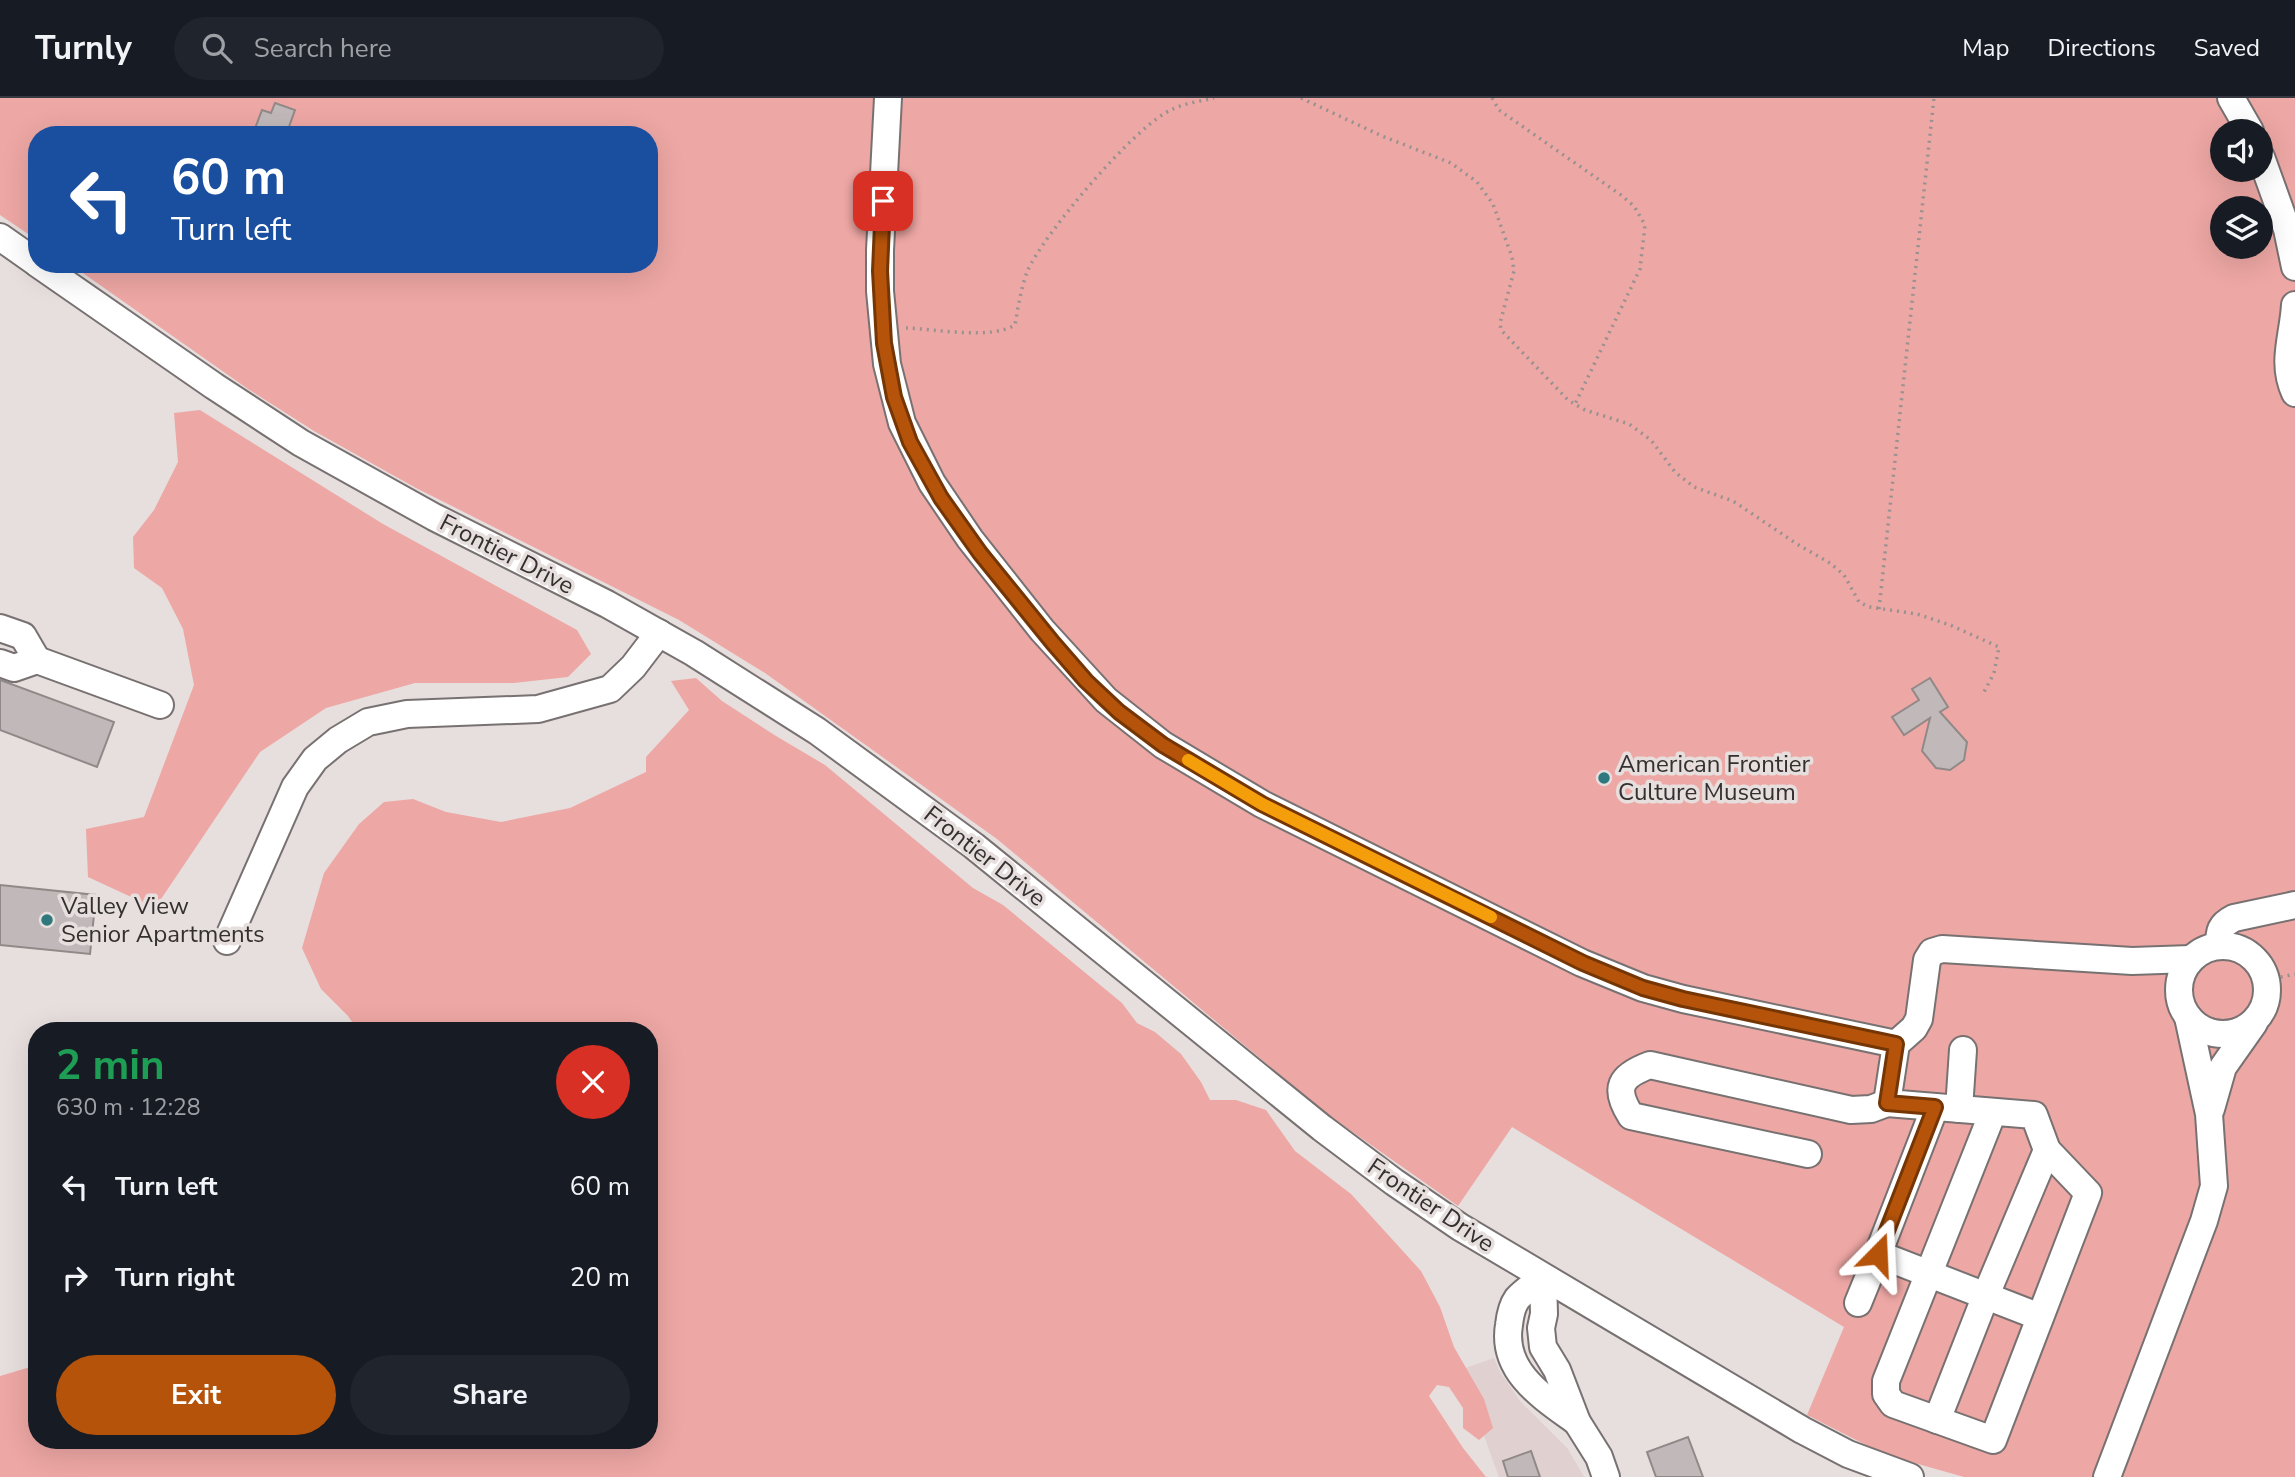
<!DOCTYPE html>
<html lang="en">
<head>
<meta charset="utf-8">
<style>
	:root { --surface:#171b24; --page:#20242c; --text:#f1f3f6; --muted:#9ea1a6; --line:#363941; --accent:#b45309 }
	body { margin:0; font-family:"Nunito Sans",sans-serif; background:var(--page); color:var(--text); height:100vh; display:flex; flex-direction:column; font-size:26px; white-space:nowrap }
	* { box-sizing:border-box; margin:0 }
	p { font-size:23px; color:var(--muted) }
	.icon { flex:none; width:38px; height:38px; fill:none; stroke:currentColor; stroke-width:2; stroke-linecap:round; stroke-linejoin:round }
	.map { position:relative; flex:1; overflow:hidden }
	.sheet { position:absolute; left:28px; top:924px; width:630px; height:427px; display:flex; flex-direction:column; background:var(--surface); border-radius:28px; box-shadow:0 7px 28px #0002 }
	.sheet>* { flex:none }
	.hud { position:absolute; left:28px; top:28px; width:630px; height:147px; border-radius:28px; box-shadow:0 7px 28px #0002; background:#1a4fa0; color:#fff; overflow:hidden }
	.buttons { position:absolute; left:2210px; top:21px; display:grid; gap:14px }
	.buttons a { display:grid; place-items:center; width:63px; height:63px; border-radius:50%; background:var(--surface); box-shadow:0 7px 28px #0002; font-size:35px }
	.pin { position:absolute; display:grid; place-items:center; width:60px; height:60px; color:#fff; margin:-30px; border-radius:14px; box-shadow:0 4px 10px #0006 }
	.me { position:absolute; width:77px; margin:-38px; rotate:21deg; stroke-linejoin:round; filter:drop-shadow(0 0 5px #0008) }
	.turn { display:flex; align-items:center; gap:24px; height:147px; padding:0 28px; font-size:32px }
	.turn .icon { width:91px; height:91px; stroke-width:2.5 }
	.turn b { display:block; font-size:49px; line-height:60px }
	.round { display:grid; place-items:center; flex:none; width:74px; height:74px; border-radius:37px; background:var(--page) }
	.summary { display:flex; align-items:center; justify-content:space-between; height:119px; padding:0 28px }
	h1 { font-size:42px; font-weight:700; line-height:52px; color:#1e9e55 }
	.cta { display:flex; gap:14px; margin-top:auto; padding:14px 28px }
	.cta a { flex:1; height:80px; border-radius:42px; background:var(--accent); color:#fff; font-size:28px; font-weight:700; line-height:80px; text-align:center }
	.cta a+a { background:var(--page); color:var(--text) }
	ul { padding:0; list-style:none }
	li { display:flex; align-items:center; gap:21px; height:91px; padding:0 28px }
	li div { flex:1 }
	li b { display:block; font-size:26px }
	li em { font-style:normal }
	header { display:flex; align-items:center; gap:42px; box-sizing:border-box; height:98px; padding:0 35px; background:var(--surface); border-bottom:2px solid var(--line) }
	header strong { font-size:33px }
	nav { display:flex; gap:38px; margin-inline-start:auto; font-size:24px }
	.search { width:490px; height:63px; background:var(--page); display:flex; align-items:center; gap:18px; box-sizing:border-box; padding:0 24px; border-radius:38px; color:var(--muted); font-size:26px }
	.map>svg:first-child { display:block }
	.built { fill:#e0d0cf }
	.green { fill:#eda7a4; fill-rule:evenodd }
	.building { fill:#c1b9b9; stroke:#908988; stroke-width:2 }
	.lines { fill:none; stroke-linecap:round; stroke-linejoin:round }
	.minor-casing { stroke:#787171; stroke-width:30 }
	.path { stroke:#979190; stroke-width:3.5; stroke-dasharray:2 5; stroke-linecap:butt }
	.minor { stroke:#fff; stroke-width:26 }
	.route-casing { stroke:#753606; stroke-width:18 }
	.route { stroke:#b45309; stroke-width:12 }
	.slow { stroke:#f59e0b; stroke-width:12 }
	.poi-dot { fill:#2f797e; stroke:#e7dfde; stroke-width:2.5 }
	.labels { text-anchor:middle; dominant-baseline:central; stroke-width:7; stroke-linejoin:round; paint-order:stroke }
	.street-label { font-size:24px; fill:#343030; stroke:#e7dfde }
	.poi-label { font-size:24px; fill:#343030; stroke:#e7dfde; text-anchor:start }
</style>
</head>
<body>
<header>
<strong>Turnly</strong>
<div class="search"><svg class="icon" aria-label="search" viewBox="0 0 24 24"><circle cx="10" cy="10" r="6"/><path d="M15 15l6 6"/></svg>Search here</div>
<nav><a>Map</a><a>Directions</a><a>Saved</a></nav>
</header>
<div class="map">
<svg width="2295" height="1379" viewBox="0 0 2295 1379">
	<rect width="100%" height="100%" fill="#e7dfde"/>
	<path class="built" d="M1494,1260L1500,1274L1520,1303L1568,1351L1584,1379H1499L1460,1272Z"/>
	<g class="green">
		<path d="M0,0H2295V1379H1964L1904,1362L1868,1348L1807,1317L1844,1229L1512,1029L1458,1108L1327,1016L997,741L765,575L679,522L416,390L314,333L248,291L70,166H649V37H37V142L0,117ZM2222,33H2261V72H2222ZM2222,110H2261V149H2222Z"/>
		<path d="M200,312L383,426L577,532L591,556L568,579L514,585H415L326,610L260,654L155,810L88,779L86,731L144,719L194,587L183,531L162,490L134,470L133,439L154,412L178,364L174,315Z"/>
		<path d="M696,580L722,603L776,638L825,667L973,790L1003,807L1122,905L1137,925L1155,934L1181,956L1201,984L1210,1002H1236L1266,1012L1295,1053L1351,1096L1421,1173L1440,1209L1454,1249L1484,1301L1493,1330L1479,1342L1463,1330V1310L1449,1289L1437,1287L1429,1298L1463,1350L1486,1379H0V1278L37,1267V1342H649V933H358L348,918L321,891L302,850L324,775L359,726L384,704L413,701L446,714L501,724L570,710L646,674V659L689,612L671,583Z"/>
	</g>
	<g class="building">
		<path d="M275,5L295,12L286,37H265L254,33L262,12L271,15Z"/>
		<path d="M1930,580L1948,609L1940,614L1967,644L1964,662L1950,672L1936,670L1922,653L1930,620L1904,637L1892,619L1919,602L1912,591Z"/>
		<path d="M0,582L114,624L97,669L0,632Z"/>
		<path d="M0,787L96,797L90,856L0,847Z"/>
		<path d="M1688,1339L1703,1379H1656L1647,1354Z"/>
		<path d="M1531,1353L1540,1379H1508L1503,1363Z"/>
	</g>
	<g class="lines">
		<g class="minor-casing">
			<g id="minor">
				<path d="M888,0L880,152V193L887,266L902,325L932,385L970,441L1042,532L1106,602L1163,647L1262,706L1582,865L1643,890L1683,901L1896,946"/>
				<path d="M2231,0L2250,33"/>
				<path d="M2261,59L2287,131L2295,169"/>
				<path d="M0,139L37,165"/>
				<path d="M38,166L214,288L301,345L434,419L607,506L694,555L817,633L974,748L1322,1030L1394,1084L1460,1129L1802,1332L1848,1356L1910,1379"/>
				<path d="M2295,207C2293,240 2281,264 2295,295"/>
				<path d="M0,530L23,538L37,562"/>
				<path d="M0,565L14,570L37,562L160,607"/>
				<path d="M227,843L295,689L315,661L338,642L368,624L407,616L538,611L610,591L633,569L659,535"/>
				<circle cx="2223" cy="892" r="44"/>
				<path d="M2219,848C2219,833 2220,827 2234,820L2295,807"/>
				<path d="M1935,1009L1878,1156L2040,1219"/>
				<path d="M1959,1011L1963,952"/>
				<path d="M2211,1011L2223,969L2254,925"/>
				<path d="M1993,1014L1886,1283V1296L1893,1306L1993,1342L2088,1095L2047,1052L2034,1017L1887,1005L1896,946L1914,930L1919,921L1927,862L1932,854L1942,851L2132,863L2191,861"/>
				<path d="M1808,1056L1631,1018C1613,990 1620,978 1650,967L1851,1012L1871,1011L1887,1005"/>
				<path d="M1543,1180L1544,1216L1541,1230L1543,1249L1557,1272L1577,1324L1599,1359L1606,1379"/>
				<path d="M1543,1180C1535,1186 1524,1193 1517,1201C1512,1208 1510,1218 1509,1227C1501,1274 1544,1300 1577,1324"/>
				<path d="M1858,1205L1878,1156"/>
				<path d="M1937,1322L1986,1197L2047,1052"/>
				<path d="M2107,1379L2204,1123L2214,1088L2209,1016L2188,919"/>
			</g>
		</g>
		<g class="path">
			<path d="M1301,0L1382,38L1451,65L1477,84L1493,106L1512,159L1514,173L1500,225L1501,232L1568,302L1585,312L1629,326L1651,342L1675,374L1694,389L1733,403L1797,446L1830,465L1844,477L1859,504L1869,509L1917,516L1950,527L1999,549L1994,575L1984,594"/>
			<path d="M1492,0L1499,12L1621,97L1634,108L1645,127L1640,171L1575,306"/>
			<path d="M906,230C936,231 990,242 1015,227C1018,209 1021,191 1027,174C1042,138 1137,25 1173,11C1186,5 1201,3 1214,0"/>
			<path d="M1879,511L1934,0"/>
			<path d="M2267,882L2295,876"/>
		</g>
		<use href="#minor" class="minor"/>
	</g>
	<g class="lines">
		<g class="route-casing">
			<path id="route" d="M883,103L880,173L884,245L894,299L910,344L941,400L980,455L1053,545L1086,583L1119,614L1163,647L1262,706L1583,865L1643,890L1683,901L1896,946L1887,1005L1935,1009L1878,1156"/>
		</g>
		<use href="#route" class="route"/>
		<path class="slow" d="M1188,662L1262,706L1491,819"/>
	</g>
	<g class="poi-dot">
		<circle cx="1604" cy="680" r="7"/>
		<circle cx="47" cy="822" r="7"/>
	</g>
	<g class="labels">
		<g class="street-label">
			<text transform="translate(507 456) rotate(27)">Frontier Drive</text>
			<text transform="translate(985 758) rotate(38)">Frontier Drive</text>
			<text transform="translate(1431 1107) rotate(34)">Frontier Drive</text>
		</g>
		<g class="poi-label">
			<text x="1618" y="666">American Frontier<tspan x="1618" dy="28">Culture Museum</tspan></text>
			<text x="61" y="808">Valley View<tspan x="61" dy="28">Senior Apartments</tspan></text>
		</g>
	</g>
</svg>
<div class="buttons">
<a><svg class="icon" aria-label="sound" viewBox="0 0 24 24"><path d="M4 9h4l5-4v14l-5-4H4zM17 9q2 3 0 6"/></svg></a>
<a><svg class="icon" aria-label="layers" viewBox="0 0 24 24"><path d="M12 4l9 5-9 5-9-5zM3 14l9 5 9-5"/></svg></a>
</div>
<div class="pin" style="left:883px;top:103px;background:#d93025"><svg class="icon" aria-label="arrive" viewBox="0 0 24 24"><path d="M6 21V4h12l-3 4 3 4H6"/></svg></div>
<svg class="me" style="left:1878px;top:1156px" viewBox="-20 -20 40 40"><path d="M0-17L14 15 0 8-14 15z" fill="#b45309" stroke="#fff" stroke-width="4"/></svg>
<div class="hud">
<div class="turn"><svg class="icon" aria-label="left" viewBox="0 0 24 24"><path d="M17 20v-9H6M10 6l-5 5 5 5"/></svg><div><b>60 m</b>Turn left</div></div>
</div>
<section class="sheet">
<div class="summary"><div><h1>2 min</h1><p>630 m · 12:28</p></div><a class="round" style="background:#d93025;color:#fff"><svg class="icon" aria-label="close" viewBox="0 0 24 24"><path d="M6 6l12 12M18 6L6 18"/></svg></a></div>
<ul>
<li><svg class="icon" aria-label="left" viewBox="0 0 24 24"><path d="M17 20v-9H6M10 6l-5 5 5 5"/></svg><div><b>Turn left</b></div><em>60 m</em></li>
<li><svg class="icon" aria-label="right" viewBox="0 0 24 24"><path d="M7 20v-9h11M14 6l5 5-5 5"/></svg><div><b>Turn right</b></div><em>20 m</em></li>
</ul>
<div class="cta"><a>Exit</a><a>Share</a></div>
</section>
</div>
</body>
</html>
